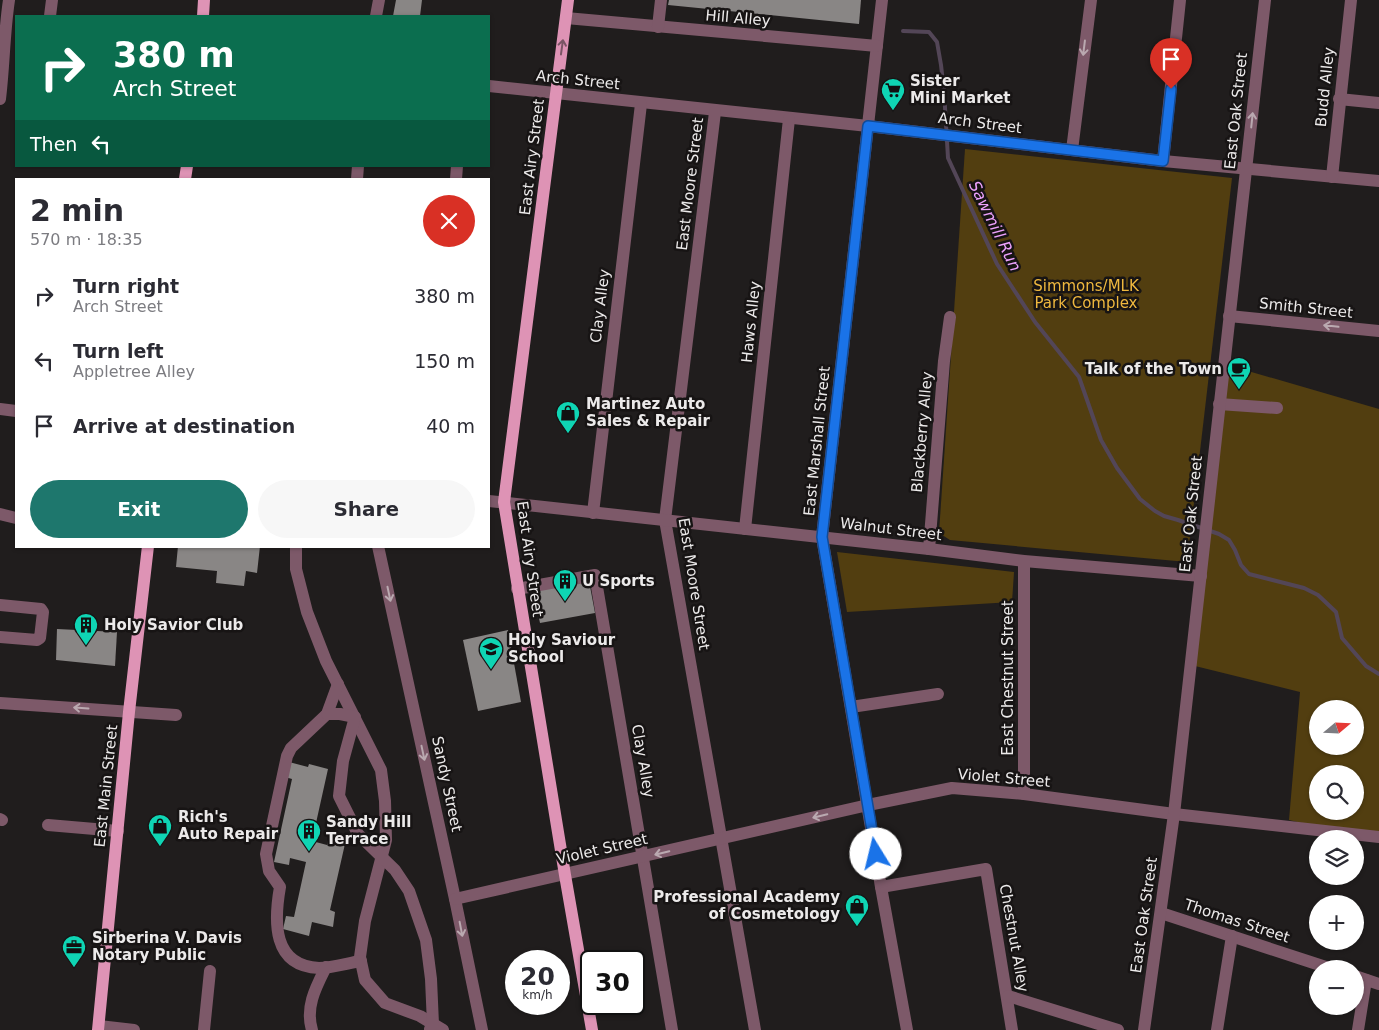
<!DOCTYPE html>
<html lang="en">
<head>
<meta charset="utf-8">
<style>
	:root { --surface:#fff; --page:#f7f7f7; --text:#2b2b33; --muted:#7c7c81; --accent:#1e776d }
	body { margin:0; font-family:"DejaVu Sans",sans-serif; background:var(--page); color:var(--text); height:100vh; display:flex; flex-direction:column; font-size:19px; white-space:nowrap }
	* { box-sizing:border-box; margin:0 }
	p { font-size:16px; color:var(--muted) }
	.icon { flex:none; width:28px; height:28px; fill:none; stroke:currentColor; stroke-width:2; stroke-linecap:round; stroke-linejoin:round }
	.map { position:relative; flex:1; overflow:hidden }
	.details { position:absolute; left:15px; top:178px; width:475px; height:370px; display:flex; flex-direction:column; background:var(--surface); border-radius:0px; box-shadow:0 1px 4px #0004 }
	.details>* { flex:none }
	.hud { position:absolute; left:15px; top:15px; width:475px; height:152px; border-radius:0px; box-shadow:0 1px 4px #0004; background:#0b6e4f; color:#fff; overflow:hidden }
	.needle { width:32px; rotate:71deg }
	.fabs { position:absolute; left:1309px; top:700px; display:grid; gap:10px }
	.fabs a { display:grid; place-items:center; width:55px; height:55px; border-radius:50%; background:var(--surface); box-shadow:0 1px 4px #0004; font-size:25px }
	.speed { position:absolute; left:505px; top:950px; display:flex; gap:10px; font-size:25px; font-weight:700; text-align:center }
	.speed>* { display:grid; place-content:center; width:65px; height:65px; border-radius:50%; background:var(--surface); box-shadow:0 1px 4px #0004; line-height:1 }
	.speed small { font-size:12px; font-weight:400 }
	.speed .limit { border:2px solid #111; border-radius:8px; background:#fff; color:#111 }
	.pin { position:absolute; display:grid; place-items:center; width:42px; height:42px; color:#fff; margin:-51px -21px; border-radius:50% 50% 50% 0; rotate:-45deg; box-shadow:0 0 5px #0007 }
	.pin .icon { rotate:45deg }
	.me { position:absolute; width:55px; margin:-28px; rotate:351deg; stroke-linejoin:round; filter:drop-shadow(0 0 4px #0008) }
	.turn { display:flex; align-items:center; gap:18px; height:105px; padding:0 15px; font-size:22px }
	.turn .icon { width:65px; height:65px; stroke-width:2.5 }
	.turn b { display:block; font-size:35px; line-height:42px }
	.then { display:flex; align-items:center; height:48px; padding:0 15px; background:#0003; gap:10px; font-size:19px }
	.round { display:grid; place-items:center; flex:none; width:52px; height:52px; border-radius:26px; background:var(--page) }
	.overview { display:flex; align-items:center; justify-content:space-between; height:85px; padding:0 15px }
	h1 { font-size:30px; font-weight:600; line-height:38px }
	.cta { display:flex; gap:10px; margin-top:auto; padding:10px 15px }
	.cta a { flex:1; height:58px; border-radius:30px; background:var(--accent); color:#fff; font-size:20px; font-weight:600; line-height:58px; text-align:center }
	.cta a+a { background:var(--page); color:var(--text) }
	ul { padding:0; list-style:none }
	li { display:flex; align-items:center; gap:15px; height:65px; padding:0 15px }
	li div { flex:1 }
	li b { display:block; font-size:19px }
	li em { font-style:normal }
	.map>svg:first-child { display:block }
	.green { fill:#523e10; fill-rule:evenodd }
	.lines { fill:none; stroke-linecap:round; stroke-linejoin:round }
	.stream { stroke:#534657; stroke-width:4 }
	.building { fill:#898685 }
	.minor { stroke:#7d5969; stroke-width:12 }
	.major { stroke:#de93b5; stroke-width:12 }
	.oneway { stroke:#7a5464 }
	.oneway2 { stroke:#baa9b0 }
	.route-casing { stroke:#114b97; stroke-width:12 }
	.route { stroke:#1a73e8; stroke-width:9 }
	.labels { text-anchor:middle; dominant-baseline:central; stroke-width:5; stroke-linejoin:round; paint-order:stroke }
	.street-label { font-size:15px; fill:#eceaea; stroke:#171414 }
	.poi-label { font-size:15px; font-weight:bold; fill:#eceaea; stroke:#171414; text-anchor:start }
	.park-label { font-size:15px; fill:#efb83e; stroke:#171414 }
	.water-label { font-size:16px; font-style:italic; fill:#eca1fc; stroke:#171414 }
</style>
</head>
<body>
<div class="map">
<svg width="1379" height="1030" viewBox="0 0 1379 1030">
	<rect width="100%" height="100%" fill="#201d1d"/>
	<g class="green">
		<path d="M965,149L1232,178L1187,562L950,540L939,533Z"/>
		<path d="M1224,364L1379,409V841L1289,820L1300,692L1191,665ZM1318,709H1355V746H1318ZM1318,774H1355V811H1318Z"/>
		<path d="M837,552L1014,572L1012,602L847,612Z"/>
	</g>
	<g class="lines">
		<path class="stream" d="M903,31L929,32L937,42L941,65L944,91L948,158L997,264L1035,322L1079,377L1101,440L1117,468L1140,499L1155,511L1164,516L1178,520L1219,534L1229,540L1235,550L1241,565L1249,574L1304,588L1318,595L1336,612L1342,638L1366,666L1379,674"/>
	</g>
	<g class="building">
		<path d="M396,0H422L420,16H393Z"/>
		<path d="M669,0H861L859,24L668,5Z"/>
		<path d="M178,546H260L257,573L246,571L244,586L216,583L217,571L176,567Z"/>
		<path d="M589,581L595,613L540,623L533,591Z"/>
		<path d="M57,629L117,632L115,666L56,660Z"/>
		<path d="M508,630L521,702L478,711L463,640Z"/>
		<path d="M289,762L308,767L309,764L328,769L312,841L327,845L330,831L347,835L330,910L335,912L333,927L312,922L309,936L283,929L286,916L294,917L306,862L290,858L289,865L274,862L292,779L285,777Z"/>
	</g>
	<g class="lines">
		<g class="minor">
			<path d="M882,0L822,537L881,887L907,1030"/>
			<path d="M50,16L52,0"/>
			<path d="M376,16L379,0"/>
			<path d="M566,18L877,46"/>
			<path d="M658,27L661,0"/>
			<path d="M489,86L868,126L1163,161L1379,181"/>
			<path d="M0,99C4,66 4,33 9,0"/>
			<path d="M1339,99L1379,103"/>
			<path d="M715,112L665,520L755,1030"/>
			<path d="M1072,150L1091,0"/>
			<path d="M1163,161L1180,0"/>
			<path d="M1332,177L1351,0"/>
			<path d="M357,179L358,166"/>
			<path d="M456,179L457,166"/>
			<path d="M1229,316L1379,331"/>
			<path d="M1219,404L1277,408"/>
			<path d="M0,409L16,411"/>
			<path d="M489,501L929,549L1024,561L1201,576"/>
			<path d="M593,513L641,104"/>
			<path d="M0,514L16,518"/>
			<path d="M745,529L789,119"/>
			<path d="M296,546V569L307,612L326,661L381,770L385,801L386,840L365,921L360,957L365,980L385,1003L420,1016L443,1030"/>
			<path d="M378,546L455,899L482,1030"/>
			<path d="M929,549L944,361L950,317"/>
			<path d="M1024,561V794"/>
			<path d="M517,589L595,575L672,1030"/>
			<path d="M0,605L41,609L43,612L40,638L37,640L0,637"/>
			<path d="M338,684L327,714L291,748L287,756L266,854L269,871L280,887C274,921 272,966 319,968C332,968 348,963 361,961"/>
			<path d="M0,703L176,715"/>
			<path d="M851,707L938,694"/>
			<path d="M327,714H340L355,717L343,761L339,796L358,834L395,870L409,891L426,940L431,979L433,1024L430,1029"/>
			<path d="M0,819L2,820"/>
			<path d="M48,825L118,831"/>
			<path d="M881,887L986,869L1012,1030"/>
			<path d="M455,899L868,805L952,788L1024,794L1174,814L1379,837"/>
			<path d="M1161,913L1332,969"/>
			<path d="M1355,976L1379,984"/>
			<path d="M1008,996L1118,1030"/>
			<path d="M99,1026L134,1030"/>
			<path d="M204,1030L210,971"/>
			<path d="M312,1030C305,1007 316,987 326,967"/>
			<path d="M1144,1030L1174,814L1265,0"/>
			<path d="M1217,1030L1232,936"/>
			<path d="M1358,1030L1366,980"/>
		</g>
		<g class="major">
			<path d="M568,0L504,502L565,875L592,1030"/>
			<path d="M203,16L204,0"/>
			<path d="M185,179L187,166"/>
			<path d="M98,1030L129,712L148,546"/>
		</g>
	</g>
	<defs><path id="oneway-shaft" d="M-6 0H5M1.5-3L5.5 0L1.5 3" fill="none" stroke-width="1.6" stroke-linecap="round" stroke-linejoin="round" transform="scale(1.25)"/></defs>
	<use class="oneway" href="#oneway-shaft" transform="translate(562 47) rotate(-82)"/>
	<g class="oneway2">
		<use href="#oneway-shaft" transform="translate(1084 48) rotate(97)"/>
		<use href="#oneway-shaft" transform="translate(1252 120) rotate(-84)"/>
		<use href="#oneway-shaft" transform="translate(1331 326) rotate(-174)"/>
		<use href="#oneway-shaft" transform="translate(389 594) rotate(78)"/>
		<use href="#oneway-shaft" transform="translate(81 708) rotate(-176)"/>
		<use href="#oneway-shaft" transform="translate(423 753) rotate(78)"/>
		<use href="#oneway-shaft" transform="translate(820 816) rotate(167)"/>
		<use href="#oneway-shaft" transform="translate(662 853) rotate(167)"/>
		<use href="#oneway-shaft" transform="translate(461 929) rotate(79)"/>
	</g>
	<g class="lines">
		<g class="route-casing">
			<path id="route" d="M876,854L822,537L868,126L1163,161L1171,89"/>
		</g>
		<use href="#route" class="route"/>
	</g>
	<defs>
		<g id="supermarket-pin" transform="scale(1.25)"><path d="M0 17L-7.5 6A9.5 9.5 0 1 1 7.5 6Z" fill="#0fd5b4" stroke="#171414"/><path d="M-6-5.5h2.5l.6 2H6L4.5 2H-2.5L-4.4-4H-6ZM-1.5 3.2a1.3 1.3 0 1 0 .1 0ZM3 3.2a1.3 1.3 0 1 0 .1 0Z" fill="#111"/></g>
		<g id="cafe-pin" transform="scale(1.25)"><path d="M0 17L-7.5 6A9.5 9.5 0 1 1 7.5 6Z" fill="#0fd5b4" stroke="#171414"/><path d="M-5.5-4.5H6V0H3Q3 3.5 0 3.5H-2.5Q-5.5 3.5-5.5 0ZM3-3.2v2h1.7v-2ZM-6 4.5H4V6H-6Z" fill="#111"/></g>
		<g id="shop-pin" transform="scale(1.25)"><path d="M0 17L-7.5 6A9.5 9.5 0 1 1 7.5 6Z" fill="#0fd5b4" stroke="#171414"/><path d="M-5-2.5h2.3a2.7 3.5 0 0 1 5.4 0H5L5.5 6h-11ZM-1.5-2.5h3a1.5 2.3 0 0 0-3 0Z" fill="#111"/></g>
		<g id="building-pin" transform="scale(1.25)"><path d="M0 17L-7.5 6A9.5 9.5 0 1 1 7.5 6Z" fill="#0fd5b4" stroke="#171414"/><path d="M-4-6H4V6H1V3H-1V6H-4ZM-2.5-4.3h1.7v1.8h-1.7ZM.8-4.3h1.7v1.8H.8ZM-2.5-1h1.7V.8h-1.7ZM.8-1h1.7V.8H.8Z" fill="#111"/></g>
		<g id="school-pin" transform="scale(1.25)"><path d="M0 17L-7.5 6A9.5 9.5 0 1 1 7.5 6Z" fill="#0fd5b4" stroke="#171414"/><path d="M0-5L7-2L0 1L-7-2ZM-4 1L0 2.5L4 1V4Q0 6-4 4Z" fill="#111"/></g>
		<g id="office-pin" transform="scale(1.25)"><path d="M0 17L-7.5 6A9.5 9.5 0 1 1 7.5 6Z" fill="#0fd5b4" stroke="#171414"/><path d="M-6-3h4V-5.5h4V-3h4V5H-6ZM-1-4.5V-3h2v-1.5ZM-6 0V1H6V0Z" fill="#111"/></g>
	</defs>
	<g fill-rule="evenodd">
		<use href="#supermarket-pin" x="893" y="90"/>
		<use href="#cafe-pin" x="1239" y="369"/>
		<use href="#shop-pin" x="568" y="413"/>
		<use href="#building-pin" x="565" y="581"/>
		<use href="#building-pin" x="86" y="625"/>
		<use href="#school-pin" x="491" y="649"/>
		<use href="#shop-pin" x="160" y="826"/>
		<use href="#building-pin" x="309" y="831"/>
		<use href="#shop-pin" x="857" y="906"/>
		<use href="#office-pin" x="74" y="947"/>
	</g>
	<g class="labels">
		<g class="street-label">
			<text transform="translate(738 18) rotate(5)">Hill Alley</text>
			<text transform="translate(578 80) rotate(6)">Arch Street</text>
			<text transform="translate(1325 87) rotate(-84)">Budd Alley</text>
			<text transform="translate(1236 111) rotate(-84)">East Oak Street</text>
			<text transform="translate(980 123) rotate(7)">Arch Street</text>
			<text transform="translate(532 157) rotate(-83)">East Airy Street</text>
			<text transform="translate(690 184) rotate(-83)">East Moore Street</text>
			<text transform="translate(600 306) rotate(-83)">Clay Alley</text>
			<text transform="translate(1306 308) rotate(6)">Smith Street</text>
			<text transform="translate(751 322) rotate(-84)">Haws Alley</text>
			<text transform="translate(922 432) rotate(-85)">Blackberry Alley</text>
			<text transform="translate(817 441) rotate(-84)">East Marshall Street</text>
			<text transform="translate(1191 514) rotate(-84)">East Oak Street</text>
			<text transform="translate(891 529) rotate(7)">Walnut Street</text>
			<text transform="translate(530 559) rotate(82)">East Airy Street</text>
			<text transform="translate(694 584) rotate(81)">East Moore Street</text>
			<text transform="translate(1008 678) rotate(-90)">East Chestnut Street</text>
			<text transform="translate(643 761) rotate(80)">Clay Alley</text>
			<text transform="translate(1004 778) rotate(5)">Violet Street</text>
			<text transform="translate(447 784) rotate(78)">Sandy Street</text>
			<text transform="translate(106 786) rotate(-84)">East Main Street</text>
			<text transform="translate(602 849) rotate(-13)">Violet Street</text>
			<text transform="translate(1144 915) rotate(-82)">East Oak Street</text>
			<text transform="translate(1237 921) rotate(18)">Thomas Street</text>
			<text transform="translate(1014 938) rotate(80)">Chestnut Alley</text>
		</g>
		<g class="poi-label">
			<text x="910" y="81">Sister<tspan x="910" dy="17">Mini Market</tspan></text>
			<text x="1222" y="369" text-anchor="end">Talk of the Town</text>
			<text x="586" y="404">Martinez Auto<tspan x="586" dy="17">Sales &amp; Repair</tspan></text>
			<text x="582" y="581">U Sports</text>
			<text x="104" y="625">Holy Savior Club</text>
			<text x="508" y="640">Holy Saviour<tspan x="508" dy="17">School</tspan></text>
			<text x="178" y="817">Rich's<tspan x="178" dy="17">Auto Repair</tspan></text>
			<text x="326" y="822">Sandy Hill<tspan x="326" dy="17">Terrace</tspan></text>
			<text x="840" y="897" text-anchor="end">Professional Academy<tspan x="840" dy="17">of Cosmetology</tspan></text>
			<text x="92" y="938">Sirberina V. Davis<tspan x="92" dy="17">Notary Public</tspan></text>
		</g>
		<g class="park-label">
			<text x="1086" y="286">Simmons/MLK<tspan x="1086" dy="17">Park Complex</tspan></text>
		</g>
		<g class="water-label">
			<text transform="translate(995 226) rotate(64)">Sawmill Run</text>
		</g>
	</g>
</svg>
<div class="fabs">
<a><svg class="needle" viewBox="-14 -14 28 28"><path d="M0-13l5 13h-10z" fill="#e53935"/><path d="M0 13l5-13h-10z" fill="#7c7c81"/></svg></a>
<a><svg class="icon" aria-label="search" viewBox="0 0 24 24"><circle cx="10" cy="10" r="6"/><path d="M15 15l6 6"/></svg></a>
<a><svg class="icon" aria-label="layers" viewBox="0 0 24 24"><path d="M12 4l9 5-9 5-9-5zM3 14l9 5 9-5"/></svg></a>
<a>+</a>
<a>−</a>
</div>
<div class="speed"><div>20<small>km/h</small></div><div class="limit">30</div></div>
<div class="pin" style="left:1171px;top:89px;background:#d93025"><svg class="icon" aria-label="arrive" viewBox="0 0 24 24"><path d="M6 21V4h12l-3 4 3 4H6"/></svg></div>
<svg class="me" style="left:876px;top:854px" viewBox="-20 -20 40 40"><circle r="19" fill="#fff"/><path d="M0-13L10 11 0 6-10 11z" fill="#1a73e8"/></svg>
<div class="hud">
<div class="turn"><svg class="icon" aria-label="right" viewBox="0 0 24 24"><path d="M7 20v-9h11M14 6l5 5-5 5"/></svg><div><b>380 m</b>Arch Street</div></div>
<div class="then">Then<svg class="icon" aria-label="left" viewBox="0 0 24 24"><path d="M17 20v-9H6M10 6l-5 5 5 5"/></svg></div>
</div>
<section class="details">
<div class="overview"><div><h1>2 min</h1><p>570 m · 18:35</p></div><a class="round" style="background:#d93025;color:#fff"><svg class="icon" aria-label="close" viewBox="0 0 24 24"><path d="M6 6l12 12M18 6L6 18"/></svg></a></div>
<ul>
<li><svg class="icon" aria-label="right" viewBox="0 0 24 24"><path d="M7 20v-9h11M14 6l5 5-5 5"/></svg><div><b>Turn right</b><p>Arch Street</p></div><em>380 m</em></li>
<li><svg class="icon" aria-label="left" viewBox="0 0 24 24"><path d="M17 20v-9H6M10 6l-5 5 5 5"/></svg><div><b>Turn left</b><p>Appletree Alley</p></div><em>150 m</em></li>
<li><svg class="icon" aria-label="arrive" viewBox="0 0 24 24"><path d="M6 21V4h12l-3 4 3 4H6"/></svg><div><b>Arrive at destination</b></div><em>40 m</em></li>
</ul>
<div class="cta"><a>Exit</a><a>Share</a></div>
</section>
</div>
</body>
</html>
